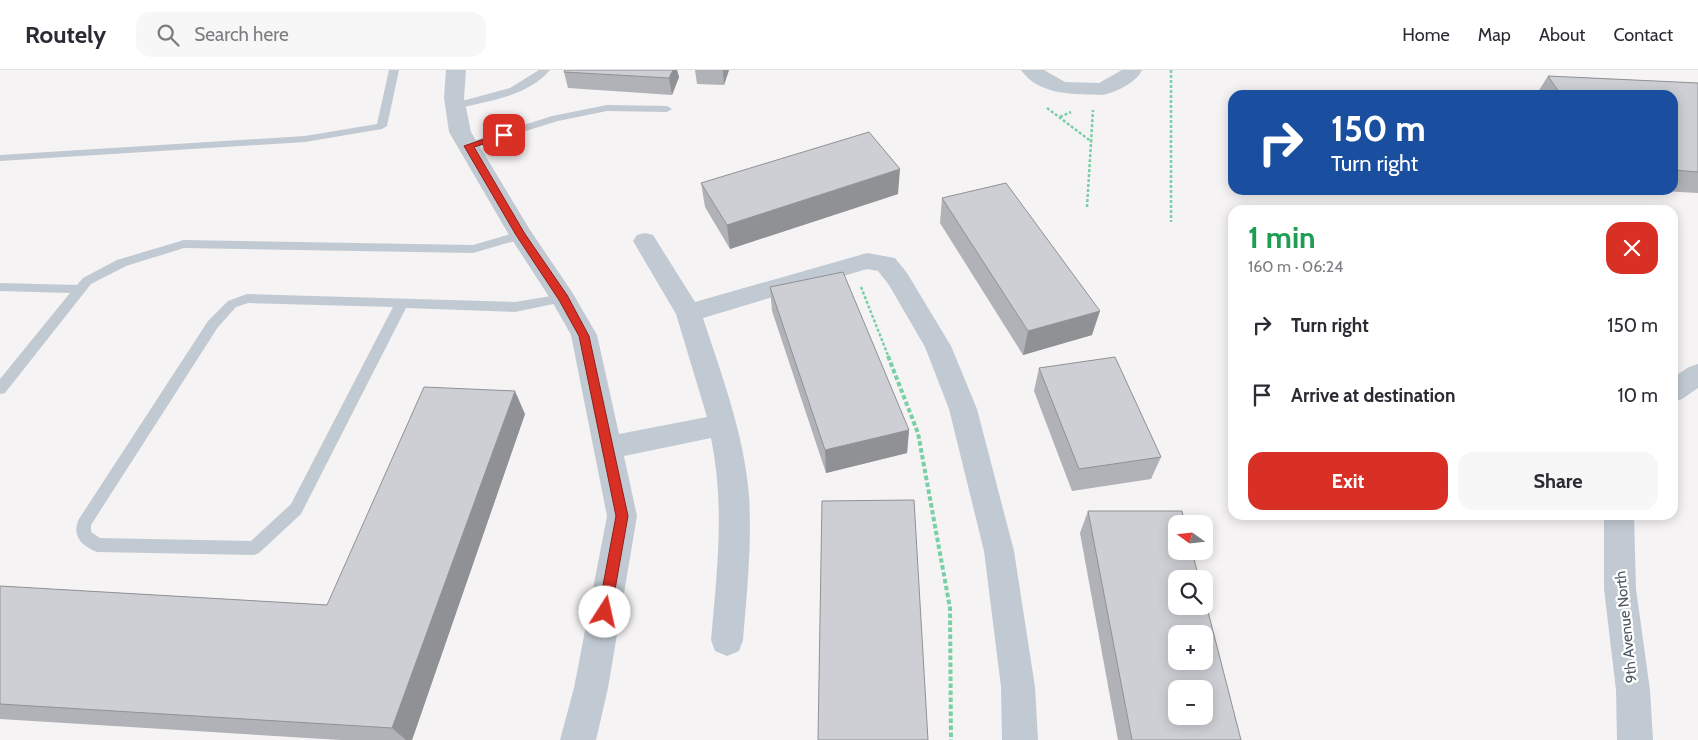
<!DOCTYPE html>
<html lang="en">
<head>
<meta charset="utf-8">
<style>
	:root { --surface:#fff; --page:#f7f7f7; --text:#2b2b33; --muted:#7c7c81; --line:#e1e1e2; --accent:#d93025 }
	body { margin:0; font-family:Cabin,sans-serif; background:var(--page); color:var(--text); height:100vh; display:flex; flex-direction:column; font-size:19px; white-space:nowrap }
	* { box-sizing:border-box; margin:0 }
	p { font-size:16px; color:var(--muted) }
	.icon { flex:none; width:28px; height:28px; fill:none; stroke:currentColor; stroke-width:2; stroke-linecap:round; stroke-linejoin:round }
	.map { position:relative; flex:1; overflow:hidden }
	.panel { position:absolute; left:1228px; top:135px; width:450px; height:315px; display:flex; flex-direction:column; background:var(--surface); border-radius:15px; box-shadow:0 2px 12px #0003 }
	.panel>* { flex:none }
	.guide { position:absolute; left:1228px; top:20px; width:450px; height:105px; border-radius:15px; box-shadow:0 2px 12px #0003; background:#1a4fa0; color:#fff; overflow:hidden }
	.needle { width:32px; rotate:285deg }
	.tools { position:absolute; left:1168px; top:445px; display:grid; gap:10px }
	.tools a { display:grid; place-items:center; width:45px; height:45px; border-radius:10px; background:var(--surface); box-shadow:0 2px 12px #0003; font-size:25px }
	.pin { position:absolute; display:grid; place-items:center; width:42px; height:42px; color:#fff; margin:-21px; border-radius:10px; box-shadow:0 2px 8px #0006 }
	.me { position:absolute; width:55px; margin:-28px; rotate:10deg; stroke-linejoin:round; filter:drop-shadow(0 0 4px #0008) }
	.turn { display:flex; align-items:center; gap:18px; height:105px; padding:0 20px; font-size:22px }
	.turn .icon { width:65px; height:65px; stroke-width:2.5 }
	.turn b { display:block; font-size:35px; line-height:42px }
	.round { display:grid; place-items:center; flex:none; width:52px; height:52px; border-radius:15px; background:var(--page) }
	.overview { display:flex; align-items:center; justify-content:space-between; height:85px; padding:0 20px }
	h1 { font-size:30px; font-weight:700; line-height:38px; color:#1e9e55 }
	.primary-button { display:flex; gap:10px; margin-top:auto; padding:10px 20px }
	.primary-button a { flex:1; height:58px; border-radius:15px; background:var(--accent); color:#fff; font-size:20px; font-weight:700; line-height:58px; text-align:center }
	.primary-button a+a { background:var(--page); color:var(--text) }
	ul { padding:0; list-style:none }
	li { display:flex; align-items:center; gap:15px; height:70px; padding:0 20px }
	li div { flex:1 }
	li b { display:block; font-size:19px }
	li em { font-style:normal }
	header { display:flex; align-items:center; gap:30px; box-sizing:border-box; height:70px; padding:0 25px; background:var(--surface); border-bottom:1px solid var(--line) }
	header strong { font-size:24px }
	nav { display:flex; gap:28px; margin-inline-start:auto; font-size:18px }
	.search { width:350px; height:45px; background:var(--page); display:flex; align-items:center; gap:12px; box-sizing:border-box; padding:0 18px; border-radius:15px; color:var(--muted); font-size:19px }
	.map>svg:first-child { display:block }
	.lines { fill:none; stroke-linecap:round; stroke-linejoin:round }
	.path-far1 { stroke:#7ad0a6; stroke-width:2.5; stroke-dasharray:3 2; stroke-linecap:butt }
	.path { stroke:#7ad0a6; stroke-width:4; stroke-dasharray:4.5 2.5; stroke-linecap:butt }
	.service { fill:#c1cad2; fill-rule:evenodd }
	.minor { fill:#c1cad2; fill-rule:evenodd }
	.tertiary { fill:#c1cad2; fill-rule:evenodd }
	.wall { fill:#b0b2b7 }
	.shaded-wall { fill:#909195 }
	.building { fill:#cdcfd5; stroke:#909195; fill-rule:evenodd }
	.route { fill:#d93025; stroke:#8d1f18 }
	.labels { text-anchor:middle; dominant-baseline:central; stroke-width:4.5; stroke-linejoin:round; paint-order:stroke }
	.street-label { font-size:15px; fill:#4a5661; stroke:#fff }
</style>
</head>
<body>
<header>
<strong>Routely</strong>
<div class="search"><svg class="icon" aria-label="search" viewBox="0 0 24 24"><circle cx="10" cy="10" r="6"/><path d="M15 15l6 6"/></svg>Search here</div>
<nav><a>Home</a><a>Map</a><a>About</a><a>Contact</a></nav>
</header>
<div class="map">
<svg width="1698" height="670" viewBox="0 0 1698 670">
	<rect width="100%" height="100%" fill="#f5f3f3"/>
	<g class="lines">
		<g class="path-far1">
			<path d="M1171,0V152"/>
			<path d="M1047,38L1092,72"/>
			<path d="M1060,47L1071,42"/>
			<path d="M1087,137L1093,40"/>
			<path d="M861,217L889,288"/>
		</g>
		<path class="path" d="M888,286L918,363L950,538L951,670"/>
		<g class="service">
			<path d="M389,0H399L387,56L382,59L305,72L0,91V85L305,66L377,54Z"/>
			<path d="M539,0H550C527,27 487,31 455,39L450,36L451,34L510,18Z"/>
			<path d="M607,35L667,36L672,39L667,42L607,41L558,51L468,79L463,76L464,74L552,46Z"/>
			<path d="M521,161L525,162L527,165L525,168L473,183L184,178L126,196L91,214L5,323L0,324V309L70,223L0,221V213L77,215L83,208L117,190L184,170L473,175Z"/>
			<path d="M247,224L515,232L563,224L567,225L569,228L567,231L563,232L515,242L406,238L301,444L259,483L254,485L97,482C82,476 71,466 79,449L208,251L228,231ZM248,233L393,237L291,434L251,471L100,468L91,462V455L218,257L236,237Z"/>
		</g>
		<g class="minor">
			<path d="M446,0H466L464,28L471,62L530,160L572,222L597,265L619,364L707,347L676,244L633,171L637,165L645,163L653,165L695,232L867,183L895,188L907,203L951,276L977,339L1014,481L1035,617L1038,670H1002L1001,617L984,481L949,339L925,277L889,215L878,201L867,199L703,248C722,306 744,364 749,425C752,473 747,522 743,570L739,581L727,586L715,581L711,570C717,503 725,435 711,368L624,386L637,446L608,618L596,670H560L574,618L607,446L571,265L553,233L509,165L449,62L444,28Z"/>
			<path d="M1021,0H1044L1065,12L1099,13L1122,0H1142C1136,13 1116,22 1103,25C1075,24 1039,26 1021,0Z"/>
		</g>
		<g class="tertiary">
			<path d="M1698,294V318L1682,329L1672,332V308L1689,297Z"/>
			<path d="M1604,445H1634L1636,519L1650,620L1653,670H1617L1616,620L1604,519Z"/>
		</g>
	</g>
	<g class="wall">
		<path d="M565,0H677L679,7L672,25L568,18L564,2Z"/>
		<path d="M695,0H729L724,15L697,14Z"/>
		<path d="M1548,6L1698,13V123L1642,120H1672V25H1536Z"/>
		<path d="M701,113L898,124L730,179L705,137Z"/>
		<path d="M942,128L1092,265L1023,285L940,153Z"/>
		<path d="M770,217L909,360L907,383L826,403L772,241Z"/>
		<path d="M1039,298L1161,387L1151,409L1072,421L1034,321Z"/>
		<path d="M525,344L412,670H341L0,649V516L327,535Z"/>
		<path d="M1088,441L1241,670H1118L1080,463Z"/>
	</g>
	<g class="shaded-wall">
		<path d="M673,0H677L679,7L672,25L669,8Z"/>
		<path d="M723,0H729L724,15Z"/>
		<path d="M900,99L898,124L730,179L727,155Z"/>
		<path d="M1100,241L1092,265L1023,285L1028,261Z"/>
		<path d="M515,321L525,344L412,670H406L392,658Z"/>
		<path d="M909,360L907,383L826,403L825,380Z"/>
	</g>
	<g class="building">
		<path d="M565,0H673L669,8L564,2Z"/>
		<path d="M1548,6L1698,13V102L1672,100V25H1561Z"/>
		<path d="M869,62L900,99L727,155L701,113Z"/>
		<path d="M1006,113L1100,241L1028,261L942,128Z"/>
		<path d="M843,202L909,360L825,380L770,217Z"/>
		<path d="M1115,287L1161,387L1079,399L1039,298Z"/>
		<path d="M424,317L515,321L392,658L0,634V516L327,535Z"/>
		<path d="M914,430L928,670H818L822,431Z"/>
		<path d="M1088,441H1182L1185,454H1176V481H1192L1199,509H1176V536H1204V526L1241,670H1132ZM1176,564H1204V591H1176ZM1176,619H1204V646H1176Z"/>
	</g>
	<path class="route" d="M504,62L508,65L507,67L474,77L525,164L567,225L589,266L628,446L611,542L609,546L605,548L600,546L598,542L616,446L579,266L559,230L516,165L464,76Z"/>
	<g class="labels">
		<g class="street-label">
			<text transform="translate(1626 557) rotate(-96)">9th Avenue North</text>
		</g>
	</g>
</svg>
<div class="tools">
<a><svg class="needle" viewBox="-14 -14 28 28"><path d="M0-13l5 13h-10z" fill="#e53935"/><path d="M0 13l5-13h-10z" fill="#7c7c81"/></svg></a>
<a><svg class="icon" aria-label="search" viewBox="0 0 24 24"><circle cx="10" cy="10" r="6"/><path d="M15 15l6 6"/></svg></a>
<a>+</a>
<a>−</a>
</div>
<div class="pin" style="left:504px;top:65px;background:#d93025"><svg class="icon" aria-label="arrive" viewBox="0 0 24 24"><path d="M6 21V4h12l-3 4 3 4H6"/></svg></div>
<svg class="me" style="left:605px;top:542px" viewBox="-20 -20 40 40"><circle r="19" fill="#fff"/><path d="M0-13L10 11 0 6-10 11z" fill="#d93025"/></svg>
<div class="guide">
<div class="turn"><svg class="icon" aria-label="right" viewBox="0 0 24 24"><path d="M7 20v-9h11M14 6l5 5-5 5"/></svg><div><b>150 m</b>Turn right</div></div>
</div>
<section class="panel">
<div class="overview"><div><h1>1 min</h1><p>160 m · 06:24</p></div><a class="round" style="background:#d93025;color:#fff"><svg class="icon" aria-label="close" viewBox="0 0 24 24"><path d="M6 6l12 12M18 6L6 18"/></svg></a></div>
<ul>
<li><svg class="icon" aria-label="right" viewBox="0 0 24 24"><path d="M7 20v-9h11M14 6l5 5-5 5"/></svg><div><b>Turn right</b></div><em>150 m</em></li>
<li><svg class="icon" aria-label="arrive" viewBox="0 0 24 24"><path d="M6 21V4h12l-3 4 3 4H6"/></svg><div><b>Arrive at destination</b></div><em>10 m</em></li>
</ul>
<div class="primary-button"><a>Exit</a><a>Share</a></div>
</section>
</div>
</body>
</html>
